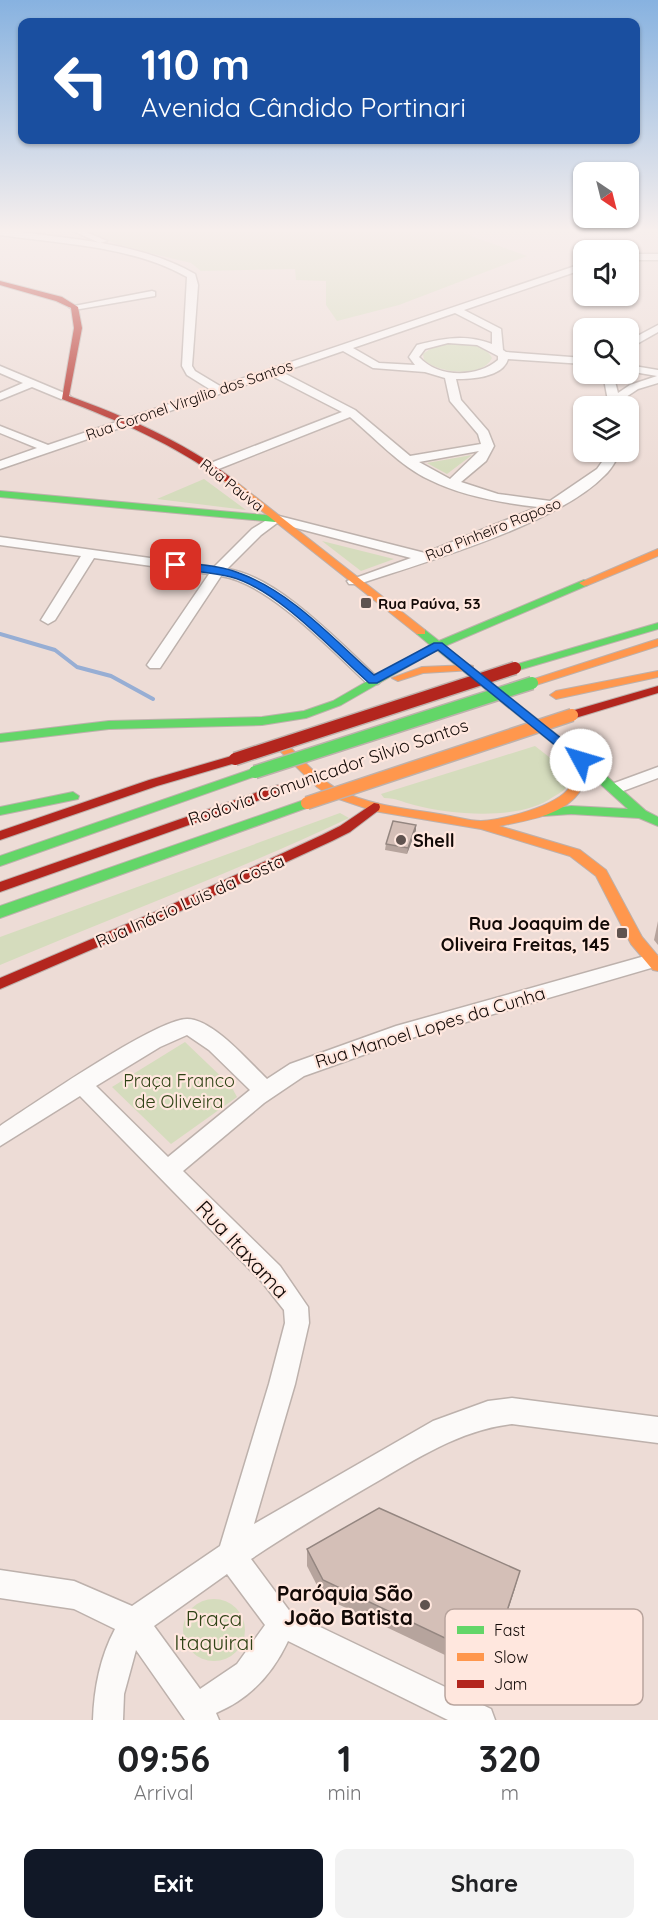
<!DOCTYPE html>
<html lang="en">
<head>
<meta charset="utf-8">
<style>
	:root { --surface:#fff; --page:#f2f2f2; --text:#202124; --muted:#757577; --accent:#111827 }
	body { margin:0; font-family:Quicksand,sans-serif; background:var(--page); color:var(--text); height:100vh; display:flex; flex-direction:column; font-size:22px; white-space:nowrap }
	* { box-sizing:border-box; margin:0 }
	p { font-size:20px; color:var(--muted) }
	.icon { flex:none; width:33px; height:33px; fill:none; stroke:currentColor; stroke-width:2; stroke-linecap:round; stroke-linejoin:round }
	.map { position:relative; height:1720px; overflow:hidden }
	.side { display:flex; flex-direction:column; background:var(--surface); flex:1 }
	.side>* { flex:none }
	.top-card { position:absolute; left:18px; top:18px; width:622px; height:126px; border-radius:12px; box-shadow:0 2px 4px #0004; background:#1a4fa0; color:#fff; overflow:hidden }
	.needle { width:39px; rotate:145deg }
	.fabs { position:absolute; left:573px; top:162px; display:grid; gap:12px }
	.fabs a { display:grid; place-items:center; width:66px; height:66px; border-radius:12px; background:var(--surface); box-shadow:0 2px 4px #0004; font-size:30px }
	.pin { position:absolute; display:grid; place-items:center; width:51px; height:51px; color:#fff; margin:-26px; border-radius:12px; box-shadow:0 3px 9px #0006 }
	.me { position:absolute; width:66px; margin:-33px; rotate:309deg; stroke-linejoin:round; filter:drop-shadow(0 0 4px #0008) }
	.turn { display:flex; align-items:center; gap:21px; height:126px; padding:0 24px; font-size:27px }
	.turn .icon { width:78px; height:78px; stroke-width:2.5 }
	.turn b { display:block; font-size:42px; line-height:51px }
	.eta { display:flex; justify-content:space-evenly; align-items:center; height:102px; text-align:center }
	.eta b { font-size:36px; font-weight:800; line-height:42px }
	.action { display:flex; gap:12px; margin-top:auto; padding:12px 24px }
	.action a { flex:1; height:69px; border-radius:12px; background:var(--accent); color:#fff; font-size:24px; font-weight:800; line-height:69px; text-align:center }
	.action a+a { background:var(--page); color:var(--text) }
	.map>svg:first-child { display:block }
	.green { fill:#d5dcbd }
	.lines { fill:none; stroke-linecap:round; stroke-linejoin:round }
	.stream { stroke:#97aed4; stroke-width:4 }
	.street-casing { stroke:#bdb1ac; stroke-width:3 }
	.fast-casing { stroke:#bdb1ac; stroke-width:2 }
	.slow-casing { stroke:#bdb1ac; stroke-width:2 }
	.jam-casing { stroke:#bdb1ac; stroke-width:2 }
	.street { fill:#fcfaf9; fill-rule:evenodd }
	.fast { fill:#63d668; fill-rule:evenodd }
	.slow { fill:#ff974d; fill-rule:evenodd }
	.jam { fill:#b3261e; fill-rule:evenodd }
	.fast-bridge-casing { stroke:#bdb1ac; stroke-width:15; stroke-linecap:butt }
	.slow-bridge-casing { stroke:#bdb1ac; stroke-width:15; stroke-linecap:butt }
	.jam-bridge-casing { stroke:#bdb1ac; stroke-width:15; stroke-linecap:butt }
	.fast-bridge { stroke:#63d668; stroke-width:12 }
	.slow-bridge { stroke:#ff974d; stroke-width:12 }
	.jam-bridge { stroke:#b3261e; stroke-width:12 }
	.wall { fill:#b6a49d }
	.shaded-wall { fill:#948680 }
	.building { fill:#d4bfb7; stroke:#948680; stroke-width:1.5 }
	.route { fill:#1a73e8; stroke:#114b97; stroke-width:1.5 }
	.poi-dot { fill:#5f534f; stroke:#ffe7de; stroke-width:2 }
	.labels { text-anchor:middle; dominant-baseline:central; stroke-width:4.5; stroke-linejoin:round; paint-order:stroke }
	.far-street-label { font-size:15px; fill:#120906; stroke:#ffe7de }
	.far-poi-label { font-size:15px; font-weight:bold; fill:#120906; stroke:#ffe7de; text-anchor:start }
	.street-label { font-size:18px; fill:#120906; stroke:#ffe7de }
	.poi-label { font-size:18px; font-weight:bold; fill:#120906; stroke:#ffe7de; text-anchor:start }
	.park-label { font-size:18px; fill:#2f4315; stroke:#ffe7de }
	.near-street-label { font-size:21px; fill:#120906; stroke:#ffe7de }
	.near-poi-label { font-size:21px; font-weight:bold; fill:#120906; stroke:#ffe7de; text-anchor:end }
	.near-park-label { font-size:21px; fill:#2f4315; stroke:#ffe7de }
	.key { fill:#ffe7de; stroke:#b8a49d; stroke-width:1.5 }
	.key-label { font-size:16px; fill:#120906 }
</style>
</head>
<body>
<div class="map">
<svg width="658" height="1720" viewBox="0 0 658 1720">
	<rect width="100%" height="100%" fill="#eddcd6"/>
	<g class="green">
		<path d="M81,229H474L463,233L527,256L399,305L337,321L326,305V281L296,280L295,269L201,271L191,263L121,246Z"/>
		<path d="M446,344C461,344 484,342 492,358C482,379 438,373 424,360L423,354L433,347Z"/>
		<path d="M472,455L447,474L427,463Z"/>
		<path d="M204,479L246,510L157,499Z"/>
		<path d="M322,541L394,559L361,571Z"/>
		<path d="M535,746L562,767L570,782C567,789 560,793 553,797C519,821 453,815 414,805C402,802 397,798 384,798L381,794Z"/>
		<path d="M340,813L349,818C235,872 116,916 0,965V937Z"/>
		<path d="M185,1042L231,1086L237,1097L171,1144L112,1087Z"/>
		<circle cx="214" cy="1630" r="31"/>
	</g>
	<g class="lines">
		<path class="stream" d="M0,634L55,650L77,667L111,676L153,699"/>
		<g class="street-casing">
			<g id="street">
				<path d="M0,229C64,239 138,241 195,274L198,285L192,366L195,371L220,386L584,263V269L464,310L501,329L503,350L506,352L584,358V364L508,359C503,377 473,379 456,379L461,400L488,431L494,446L486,461L461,482L498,494L550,501L597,469L609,452H621C616,459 612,469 605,475C558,524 425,562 359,584H349L347,581L411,558L277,523L261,535L227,569C278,576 341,644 378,678L381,681L378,684H368C332,651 269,583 221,576L160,668H150L147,665L209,574L94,558L55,620L48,624L41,620L81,556L0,545V537L214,567L252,529L275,515L425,553L538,507C502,503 462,496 430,480C400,466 375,438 350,417L216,470H208V464L342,412L272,376L0,469V461L37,448L0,433V426L48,445L211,390L187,375L182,366L187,277C133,246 61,244 0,235ZM455,313L492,332V344C466,334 444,338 417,345L409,357L415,365L379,363L353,348ZM448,343L477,345L498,356V360C477,378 438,378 419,357L425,349ZM343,351L373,368L425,372L445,378L450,401L478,434L481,444L410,456L355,410L282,372ZM479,451L450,479L419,462Z"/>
				<path d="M68,229H79L107,241L100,243Z"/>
				<rect x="628" y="254" width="30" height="6"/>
				<path d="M152,291L155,292V296L74,310L69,307Z"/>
				<path d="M658,325V332L628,349V341Z"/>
				<path d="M628,365L658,370V383L638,389L620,401L619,406H609L603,374H613L618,393L630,385L657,376L628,371Z"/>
				<path d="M0,366L69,395L71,397L61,399L32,387L0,400V393L23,383L0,373Z"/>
				<path d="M658,767V778L615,794L607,789L609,785Z"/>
				<path d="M652,954L658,956V966L408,1039L304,1076L264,1103L183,1171L280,1266L308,1307L309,1323L295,1384L254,1524L433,1421L488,1401L512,1398L658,1417V1443L512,1424C460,1430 418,1458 373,1484C332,1508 291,1532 251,1559L291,1613L491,1709L495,1720H448L288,1641C273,1673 250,1699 216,1713L219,1720H185L136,1650L124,1694L123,1720H93C94,1689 100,1657 115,1629L74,1609L0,1598V1570L74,1581L132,1606L220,1546L269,1384L285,1323L284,1310L262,1282L80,1096L0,1146V1126C32,1105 156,1019 187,1019C213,1019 249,1062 267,1079L290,1064L396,1026ZM187,1035L209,1050L250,1090L168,1157L96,1086L160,1047ZM227,1574L265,1625L237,1664L200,1689L154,1626Z"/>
			</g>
		</g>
		<g class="fast-casing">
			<g id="fast">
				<path d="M0,491L275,516L280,519L275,522L0,497Z"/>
				<path d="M584,580L589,583L588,585L445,646L585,757L646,811L658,817V826L639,818L571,814L543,816L542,813L543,810L571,806L628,809L577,763L437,650L341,705L306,718L262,725L109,729L0,742V734L109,721L262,717L304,711L333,701L430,645L417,634V630H425L439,641Z"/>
				<path d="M658,623V629L519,670L515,671L509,668L511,666Z"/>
				<path d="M255,768L261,772L259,775L0,866V856Z"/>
				<path d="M73,792L79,796L78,799L0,815V807Z"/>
				<path d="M307,799L313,803L312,806L0,918V906Z"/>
			</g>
		</g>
		<g class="slow-casing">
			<g id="slow">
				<path d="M224,477H230L425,630V634H417L224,481Z"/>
				<path d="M658,549V556L588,585L584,586L579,583Z"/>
				<path d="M658,639V646L536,685L532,686L526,683L528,681Z"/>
				<path d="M469,665L473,666V670L423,673L398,681L392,678L422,667Z"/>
				<path d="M658,671V677L556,699L550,695L556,691Z"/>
				<path d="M283,743L287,744C303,760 319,779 339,790C371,806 410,809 445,815C457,817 470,821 481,821C503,820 557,806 569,788C576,778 572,767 577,757H585C589,766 587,776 584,784C570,815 529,820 499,826L580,850L606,870L642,937L658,956V971L653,970L631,944L596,876L570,856L481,829L374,811L330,796L317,787L279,750L277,747Z"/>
			</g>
		</g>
		<g class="jam-casing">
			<g id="jam">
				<path d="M0,281L62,297L78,307L82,328L69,396C126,417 181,440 230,477V481H224C174,444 119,421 62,399L74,328L71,308L56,301L0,285Z"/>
				<path d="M658,686V693L572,719L566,715L568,712Z"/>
				<path d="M235,755L239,756L241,759L239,762L157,786L0,840V831L149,780Z"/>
				<path d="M278,785L282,786L284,789L282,792L0,892V882Z"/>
				<path d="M374,803L379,804L380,807L379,810L350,832L332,841L172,915L0,989V978L162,909L322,835L340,826Z"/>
			</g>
		</g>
		<use href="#street" class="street"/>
		<use href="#fast" class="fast"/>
		<use href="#slow" class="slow"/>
		<use href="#jam" class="jam"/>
		<g class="fast-bridge-casing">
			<path id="fast-bridge" d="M255,772L532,683"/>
		</g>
		<g class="slow-bridge-casing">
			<path id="slow-bridge" d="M307,803L572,715"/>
		</g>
		<g class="jam-bridge-casing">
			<path id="jam-bridge" d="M235,759L515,668"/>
		</g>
		<use href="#fast-bridge" class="fast-bridge"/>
		<use href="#slow-bridge" class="slow-bridge"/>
		<use href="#jam-bridge" class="jam-bridge"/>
	</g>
	<g class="wall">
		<path d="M416,830L407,854L385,850L386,844Z"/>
		<path d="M658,921V945L654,940Z"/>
		<path d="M307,1549L515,1588L487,1675L323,1597L307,1566Z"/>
	</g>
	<g class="shaded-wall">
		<path d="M416,825V830L407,854L408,848Z"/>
		<path d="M520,1571L515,1588L487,1675L491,1660Z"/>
	</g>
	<g class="building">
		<path d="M393,821L416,825L408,848L386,844Z"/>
		<path d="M379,1508L520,1571L491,1660L323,1580L307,1549Z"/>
	</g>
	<linearGradient id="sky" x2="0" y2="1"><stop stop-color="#87b2e0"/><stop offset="0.49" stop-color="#f7efed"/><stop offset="1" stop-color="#f7efed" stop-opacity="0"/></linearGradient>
	<rect width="658" height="470" fill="url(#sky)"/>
	<path class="route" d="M176,562C196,565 220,565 239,573C292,592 333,639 374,675L434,643H442L588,760L586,763H577L438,650L377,683H369C333,651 277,589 231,577C212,572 192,572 172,567L171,565Z"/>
	<g class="poi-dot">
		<rect x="360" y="597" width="12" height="12" rx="3"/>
		<circle cx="401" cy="840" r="6"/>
		<rect x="616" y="927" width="12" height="12" rx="3"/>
		<circle cx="425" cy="1605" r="6"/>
	</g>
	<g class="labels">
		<g class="far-street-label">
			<text transform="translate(189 400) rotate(-19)">Rua Coronel Virgilio dos Santos</text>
			<text transform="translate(232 485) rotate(38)">Rua Paúva</text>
			<text transform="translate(493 529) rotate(-22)">Rua Pinheiro Raposo</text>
		</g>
		<g class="far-poi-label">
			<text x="378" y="603">Rua Paúva, 53</text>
		</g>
		<g class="street-label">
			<text transform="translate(328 772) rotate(-19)">Rodovia Comunicador Silvio Santos</text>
			<text transform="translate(190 901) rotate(-24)">Rua Inácio Luis da Costa</text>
			<text transform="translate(430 1027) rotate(-17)">Rua Manoel Lopes da Cunha</text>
		</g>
		<g class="poi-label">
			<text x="413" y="840">Shell</text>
			<text x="610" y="923" text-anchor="end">Rua Joaquim de<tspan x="610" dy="21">Oliveira Freitas, 145</tspan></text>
		</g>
		<g class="park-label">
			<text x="179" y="1080">Praça Franco<tspan x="179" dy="21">de Oliveira</tspan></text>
		</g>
		<g class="near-street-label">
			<text transform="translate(243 1249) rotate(47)">Rua Itaxama</text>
		</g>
		<g class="near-poi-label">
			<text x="413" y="1593">Paróquia São<tspan x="413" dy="24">João Batista</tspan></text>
		</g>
		<g class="near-park-label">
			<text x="214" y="1618">Praça<tspan x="214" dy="24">Itaquirai</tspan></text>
		</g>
	</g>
	<rect x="445" y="1609" width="198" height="96" rx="9" class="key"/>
	<rect x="457" y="1626" width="27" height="8" fill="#63d668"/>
	<rect x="457" y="1653" width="27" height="8" fill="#ff974d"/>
	<rect x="457" y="1680" width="27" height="8" fill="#b3261e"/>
	<g class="key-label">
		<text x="494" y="1636">Fast</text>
		<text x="494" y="1663">Slow</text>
		<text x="494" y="1690">Jam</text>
	</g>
</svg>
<div class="fabs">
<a><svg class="needle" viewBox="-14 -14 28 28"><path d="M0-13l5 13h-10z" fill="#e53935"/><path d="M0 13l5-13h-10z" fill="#757577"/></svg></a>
<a><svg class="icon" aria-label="sound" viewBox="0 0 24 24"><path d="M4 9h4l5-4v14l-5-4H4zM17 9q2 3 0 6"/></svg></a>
<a><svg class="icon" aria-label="search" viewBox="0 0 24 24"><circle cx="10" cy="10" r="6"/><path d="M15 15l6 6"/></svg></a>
<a><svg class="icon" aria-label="layers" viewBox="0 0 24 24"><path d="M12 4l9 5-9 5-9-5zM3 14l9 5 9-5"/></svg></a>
</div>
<div class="pin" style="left:176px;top:565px;background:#d93025"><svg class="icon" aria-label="arrive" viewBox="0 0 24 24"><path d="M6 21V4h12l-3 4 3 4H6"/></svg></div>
<svg class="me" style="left:581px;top:760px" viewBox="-20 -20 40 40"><circle r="19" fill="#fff"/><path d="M0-13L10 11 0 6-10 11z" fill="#1a73e8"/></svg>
<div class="top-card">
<div class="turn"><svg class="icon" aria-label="left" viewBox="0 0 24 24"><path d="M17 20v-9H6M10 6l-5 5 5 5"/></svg><div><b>110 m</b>Avenida Cândido Portinari</div></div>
</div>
</div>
<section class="side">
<div class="eta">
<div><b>09:56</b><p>Arrival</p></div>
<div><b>1</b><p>min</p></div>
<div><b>320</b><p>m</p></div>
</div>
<div class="action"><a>Exit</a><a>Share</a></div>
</section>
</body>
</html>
